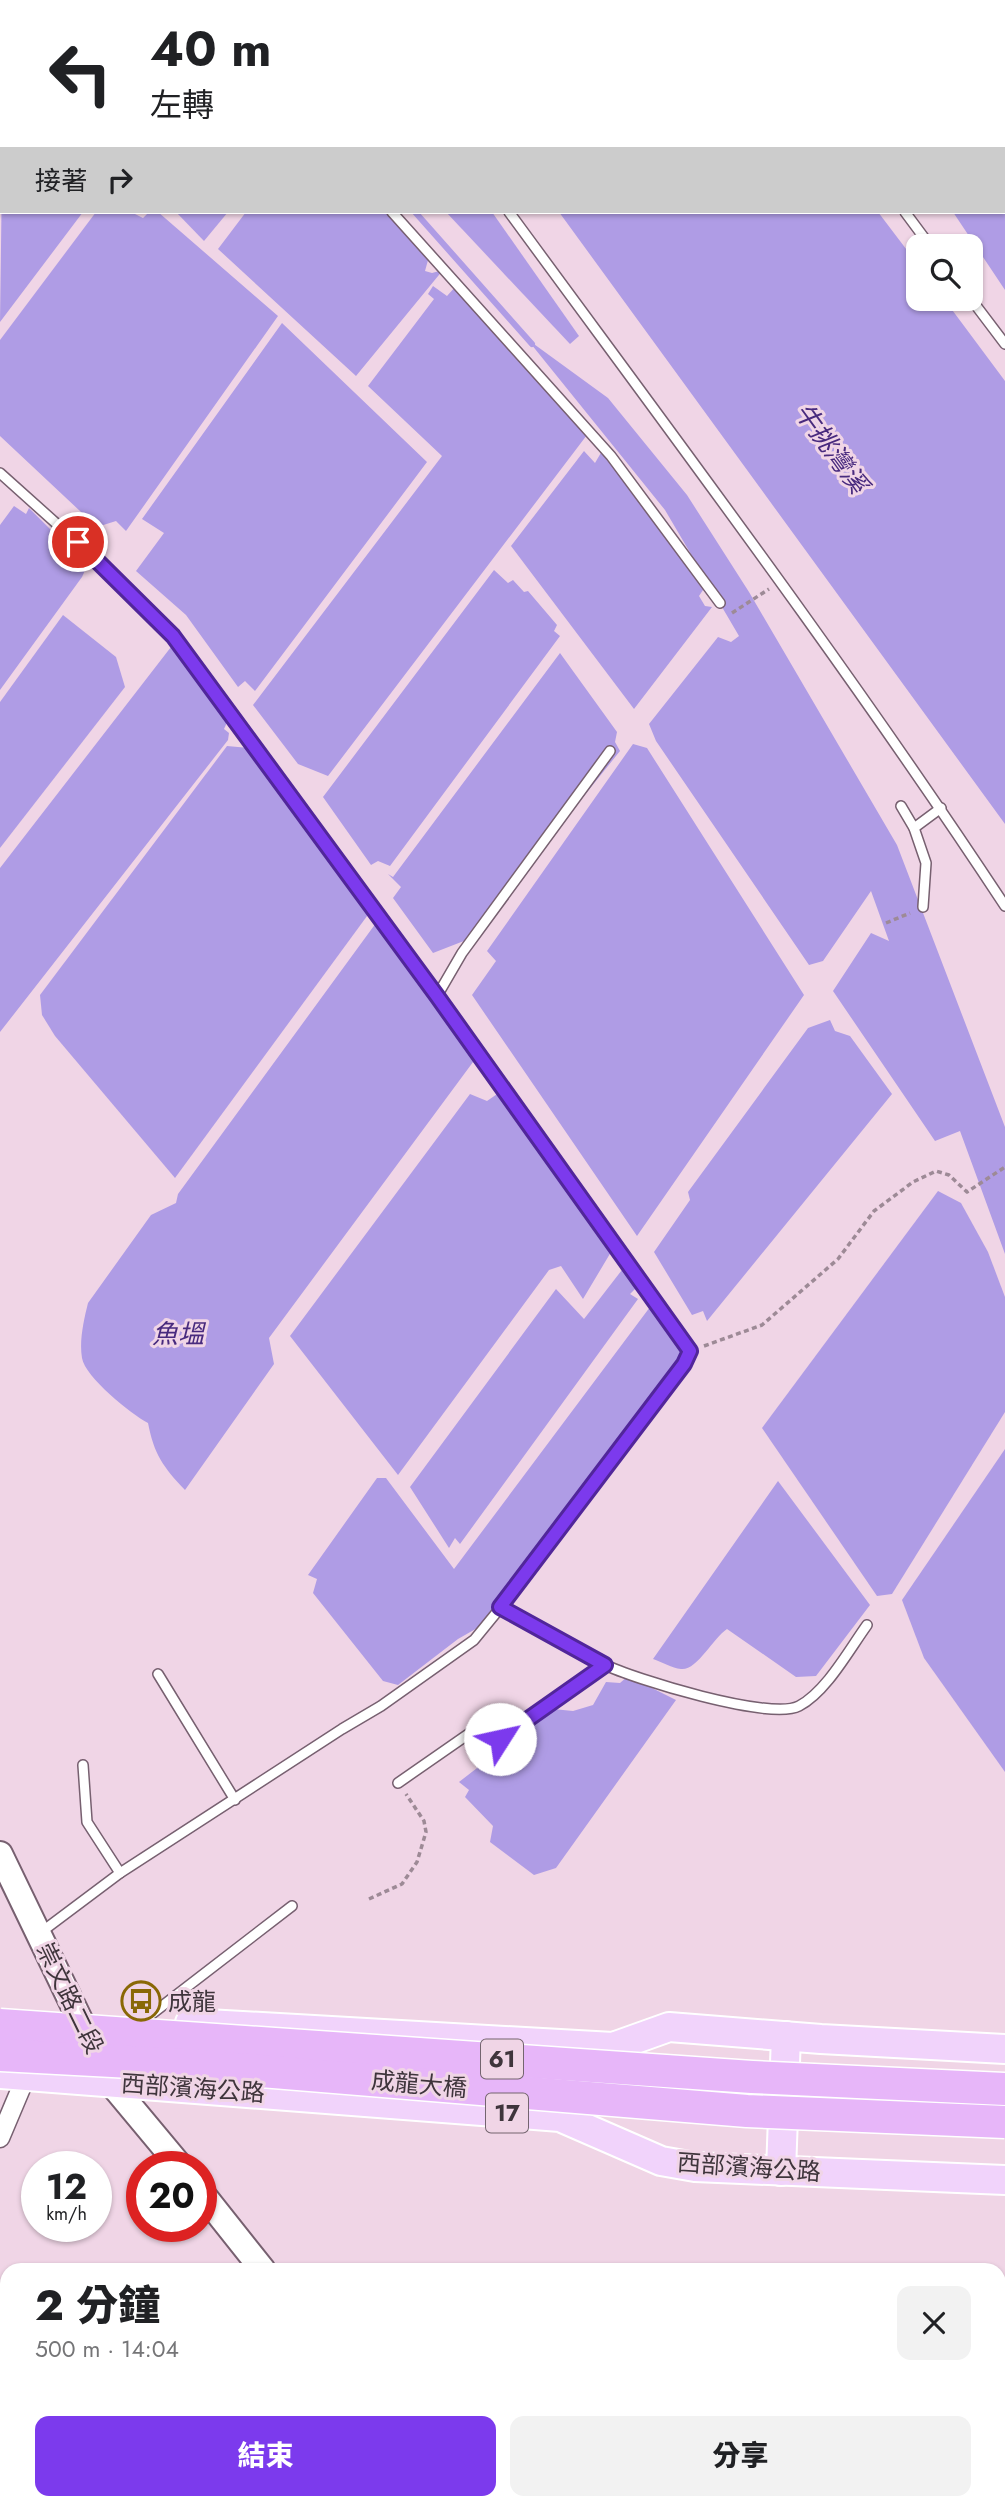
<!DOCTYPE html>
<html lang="zh-TW">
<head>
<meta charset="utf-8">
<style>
	:root { --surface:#fff; --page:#f2f2f2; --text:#202124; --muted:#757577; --accent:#7c3aed }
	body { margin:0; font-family:Jost,"Noto Sans TC",sans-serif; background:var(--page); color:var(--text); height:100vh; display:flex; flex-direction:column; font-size:26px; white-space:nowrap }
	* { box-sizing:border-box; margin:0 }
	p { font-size:23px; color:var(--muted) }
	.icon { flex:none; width:38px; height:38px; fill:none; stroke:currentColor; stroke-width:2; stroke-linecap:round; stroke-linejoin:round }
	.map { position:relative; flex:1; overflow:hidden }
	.sheet { position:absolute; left:0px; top:2263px; width:1006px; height:247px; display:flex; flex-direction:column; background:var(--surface); border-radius:21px 21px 0 0; box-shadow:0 2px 5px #0004 }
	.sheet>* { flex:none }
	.top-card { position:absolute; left:0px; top:0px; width:1006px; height:214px; box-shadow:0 2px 5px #0004; background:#fff; color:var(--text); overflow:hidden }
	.fabs { position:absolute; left:906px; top:234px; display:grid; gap:14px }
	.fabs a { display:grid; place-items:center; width:77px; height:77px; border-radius:14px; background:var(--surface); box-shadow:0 2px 5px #0004; font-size:35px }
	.speed { position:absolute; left:21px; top:2151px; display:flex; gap:14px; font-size:35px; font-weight:700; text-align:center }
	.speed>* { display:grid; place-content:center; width:91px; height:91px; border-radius:50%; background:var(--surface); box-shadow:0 2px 5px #0004; line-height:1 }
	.speed small { font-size:18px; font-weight:400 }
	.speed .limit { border:10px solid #d22; background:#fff; color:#111 }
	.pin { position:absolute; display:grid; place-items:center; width:60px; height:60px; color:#fff; margin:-30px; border:4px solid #fff; border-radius:50%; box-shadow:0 2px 7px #0007 }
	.me { position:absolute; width:77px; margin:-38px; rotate:55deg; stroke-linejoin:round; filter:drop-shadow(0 0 5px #0008) }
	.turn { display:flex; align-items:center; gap:24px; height:147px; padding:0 35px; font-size:32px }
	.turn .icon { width:91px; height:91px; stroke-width:2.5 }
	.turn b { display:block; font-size:49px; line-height:60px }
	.then { display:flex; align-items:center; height:66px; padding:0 35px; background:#0003; gap:14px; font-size:26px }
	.round { display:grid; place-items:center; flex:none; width:74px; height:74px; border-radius:14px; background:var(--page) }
	.headline { display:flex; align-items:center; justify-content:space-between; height:119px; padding:0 35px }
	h1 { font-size:42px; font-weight:800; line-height:52px }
	.button { display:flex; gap:14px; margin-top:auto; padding:14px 35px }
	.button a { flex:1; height:80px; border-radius:14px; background:var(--accent); color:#fff; font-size:28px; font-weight:800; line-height:80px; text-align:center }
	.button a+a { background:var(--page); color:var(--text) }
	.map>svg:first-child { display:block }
	.water { fill:#af9ce5 }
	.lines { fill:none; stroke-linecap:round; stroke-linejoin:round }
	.stream { stroke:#af9ce5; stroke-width:6 }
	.lane-casing { stroke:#776070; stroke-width:12 }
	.street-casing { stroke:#776070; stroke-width:21 }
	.secondary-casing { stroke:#776070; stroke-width:28 }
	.primary-casing { stroke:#fff; stroke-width:32 }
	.path { stroke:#9d8a96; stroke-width:3.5; stroke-dasharray:5 3.5; stroke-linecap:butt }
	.lane { stroke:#fff; stroke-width:9 }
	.street { stroke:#fff; stroke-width:18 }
	.secondary { stroke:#fff; stroke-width:24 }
	.primary { stroke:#f1d3fb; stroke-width:28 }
	.highway-bridge-casing { stroke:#fff; stroke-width:35; stroke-linecap:butt }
	.highway-bridge { stroke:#e7b6f9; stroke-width:32 }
	.route-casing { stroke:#51269a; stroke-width:18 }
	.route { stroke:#7c3aed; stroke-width:12 }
	.labels { text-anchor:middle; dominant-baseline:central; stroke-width:6; stroke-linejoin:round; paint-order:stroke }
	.shield { fill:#f0d5e6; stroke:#74656f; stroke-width:2 }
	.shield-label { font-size:23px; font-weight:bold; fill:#3f353c }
	.street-label { font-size:24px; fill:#3f353c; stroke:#f0d5e6 }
	.poi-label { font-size:24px; fill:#3f353c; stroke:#f0d5e6; text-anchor:start }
	.water-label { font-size:26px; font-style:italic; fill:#482a7e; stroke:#f0d5e6 }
</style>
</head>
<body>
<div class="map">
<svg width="1005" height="2508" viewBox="0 0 1005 2508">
	<rect width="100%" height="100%" fill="#f0d5e6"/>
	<g class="water">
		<path d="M403,0H719L721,2H404Z"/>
		<path d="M1005,120V290L953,212H1004Z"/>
		<path d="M2,172V212H83L0,322Z"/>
		<path d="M96,212H131L143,218L149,212H158L278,316L126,531L116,521L97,527L0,436V340Z"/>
		<path d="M176,212H228L204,241Z"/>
		<path d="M246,212H390L430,253L425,271L432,273L443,270L356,376L218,249Z"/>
		<path d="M446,212H492L579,336L570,344Z"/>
		<path d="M559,212H878L919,266V299H944L1005,381V824Z"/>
		<path d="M433,286L447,296L456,286L590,431L328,776L298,764L253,705L442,456L368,386L434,299L428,294Z"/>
		<path d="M282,323L427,462L255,691L245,681L238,687L186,615L136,571L164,533L142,519Z"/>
		<path d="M527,339L608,398L687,495L749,592L897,845L1005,1127V1254L960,1131L935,1141L833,991L871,933L889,941L871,891L823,961L809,965L656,741L649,724L718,637L731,642L739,636L665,510Z"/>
		<path d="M584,451L595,463L602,451L705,587L699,596L705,606L712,607L634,709L511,546Z"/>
		<path d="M14,506L26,514L29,508L87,566L82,577L0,690V525Z"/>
		<path d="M494,570L508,583L513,580L524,592L528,591L557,625L554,631L560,636L390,866L378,861L371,865L323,797Z"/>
		<path d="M63,615L116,657L125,687L0,848V702Z"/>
		<path d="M171,647L229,718L224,729L229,733L228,740L0,1032V868Z"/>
		<path d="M560,653L617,732L615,742L620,751L469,939L433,953L393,898L401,887L388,874L393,877Z"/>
		<path d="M633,744L647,748L804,995L637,1236L472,995L496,961L487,951Z"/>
		<path d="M227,746L249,748L370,912L175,1178L55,1036L42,1015L40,995Z"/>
		<path d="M376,923L476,1058L269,1338L274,1364L185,1490C163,1467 154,1454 148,1423C131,1414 85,1377 82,1358C79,1341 84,1319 88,1303L151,1215L176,1203L178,1194Z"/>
		<path d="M830,1020L835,1031L850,1036L892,1094L707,1321L703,1311L692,1315L654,1252L690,1200L688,1192L808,1028Z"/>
		<path d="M503,1090L614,1247L583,1299L561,1266L549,1270L398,1475L290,1336L470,1094L487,1101Z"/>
		<path d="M938,1191L961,1203L988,1252L1005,1297V1412L892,1594L877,1596L762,1428Z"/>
		<path d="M625,1266L641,1283L630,1294L638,1299L460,1544L455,1538L449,1548L410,1487L556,1289L584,1319Z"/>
		<path d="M653,1303L689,1348L479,1627L458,1639L398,1685L383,1681L313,1593L317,1579L308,1575L377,1478H386L454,1569Z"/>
		<path d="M1005,1449V1772L924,1658L902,1600Z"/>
		<path d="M778,1481L870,1605L816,1676L796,1677L727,1629C713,1638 697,1671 681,1669C672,1668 662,1662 653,1659Z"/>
		<path d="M628,1676L676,1700L556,1868L534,1875L490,1842L493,1826L465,1797L469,1790L459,1782L553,1709L573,1711L593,1705L606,1682L620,1683Z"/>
		<path d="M1005,2294V2414L999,2418V2297Z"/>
		<path d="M1005,2435V2508H913L920,2503L999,2502V2440Z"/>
	</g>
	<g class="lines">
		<g class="stream">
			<path d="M229,0L230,2"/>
			<path d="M415,212L532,344"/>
		</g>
		<g class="lane-casing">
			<g id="lane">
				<path d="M203,0L205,2"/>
				<path d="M353,0L355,2"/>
				<path d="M743,0L745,2"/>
				<path d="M293,2L295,0"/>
				<path d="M392,212L611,456L720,603"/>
				<path d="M509,212C677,441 849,669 1005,906"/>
				<path d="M905,212L931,247"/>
				<path d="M971,299L1005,344"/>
				<path d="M0,473L97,560L173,636L437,996L690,1351L684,1364L501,1607"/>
				<path d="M901,806L914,828L926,863L923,907"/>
				<path d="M914,828L941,808"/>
				<path d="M437,996L462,953L610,751"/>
				<path d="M158,1674L235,1800"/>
				<path d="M83,1765L87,1822L120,1873"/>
				<path d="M398,1783L480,1726L500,1739L605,1665"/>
				<path d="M40,1933L120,1873L342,1729L381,1706L474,1640L501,1607C535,1626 568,1647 603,1664C634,1679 770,1721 799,1706C826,1692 849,1650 867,1625"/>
				<path d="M144,2020L292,1906"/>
				<path d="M0,2448L7,2447"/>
				<path d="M176,2502L191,2508"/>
				<path d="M410,2502L413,2508"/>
			</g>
		</g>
		<g class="street-casing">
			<path id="street" d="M0,2138L30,2067"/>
		</g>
		<g class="secondary-casing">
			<g id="secondary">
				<path d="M0,1854L110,2082L180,2166"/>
				<path d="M201,2192L263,2270"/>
				<path d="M334,2508L335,2502"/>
			</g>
		</g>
		<g class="primary-casing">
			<g id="primary">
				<path d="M190,2023L613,2047L669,2027L821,2039L1005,2049"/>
				<path d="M0,2074L560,2117L661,2161L695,2167L1005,2180"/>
				<path d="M781,2171L786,2036"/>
			</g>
		</g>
		<g class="path">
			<path d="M732,613L769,589"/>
			<path d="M886,923L910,913"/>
			<path d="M704,1346L762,1325L838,1259L874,1211L913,1182L936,1171L949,1175L967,1192L1005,1167"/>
			<path d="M369,1899L402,1884L417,1862L426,1832L424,1821L406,1794"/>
		</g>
		<use href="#lane" class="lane"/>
		<use href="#street" class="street"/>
		<use href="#secondary" class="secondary"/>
		<use href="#primary" class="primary"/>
		<g class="highway-bridge-casing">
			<g id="highway-bridge">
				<path d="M0,2025L752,2077L1005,2089"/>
				<path d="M0,2055L187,2065L747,2111L1005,2122"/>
			</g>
		</g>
		<use href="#highway-bridge" class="highway-bridge"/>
	</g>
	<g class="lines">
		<g class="route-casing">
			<path id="route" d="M78,542L173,636L437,996L690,1351L684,1364L500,1607L605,1665L500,1739"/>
		</g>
		<use href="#route" class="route"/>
	</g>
	<defs>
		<g id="bus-ring" transform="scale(2.0125)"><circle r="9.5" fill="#f0d5e6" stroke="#896806" stroke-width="1.5"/><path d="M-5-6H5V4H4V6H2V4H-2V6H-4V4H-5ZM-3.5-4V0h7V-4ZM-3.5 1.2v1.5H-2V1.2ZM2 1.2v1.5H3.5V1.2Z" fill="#896806"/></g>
	</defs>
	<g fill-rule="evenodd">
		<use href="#bus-ring" x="141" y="2001"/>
	</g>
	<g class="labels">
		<g class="shield">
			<rect x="481" y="2039.5" width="42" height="39" rx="5"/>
			<rect x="486" y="2093.5" width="42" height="39" rx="5"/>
		</g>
		<g class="shield-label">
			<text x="502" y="2059">61</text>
			<text x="507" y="2113">17</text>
		</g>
		<g class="street-label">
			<text transform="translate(70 1998) rotate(64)">崇文路二段</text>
			<text transform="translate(419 2084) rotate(5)">成龍大橋</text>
			<text transform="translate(193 2088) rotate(4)">西部濱海公路</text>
			<text transform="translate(749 2167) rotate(4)">西部濱海公路</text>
		</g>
		<g class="poi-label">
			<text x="168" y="2001">成龍</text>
		</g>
		<g class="water-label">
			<text transform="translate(831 448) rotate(54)">牛挑灣溪</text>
			<text x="178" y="1334">魚塭</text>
		</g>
	</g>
</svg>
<div class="fabs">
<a><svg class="icon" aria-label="search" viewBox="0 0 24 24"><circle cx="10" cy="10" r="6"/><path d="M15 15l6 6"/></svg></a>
</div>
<div class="speed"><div>12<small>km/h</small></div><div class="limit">20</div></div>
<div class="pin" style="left:78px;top:542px;background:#d93025"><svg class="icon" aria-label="arrive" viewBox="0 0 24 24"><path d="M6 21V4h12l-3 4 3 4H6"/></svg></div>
<svg class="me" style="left:500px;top:1739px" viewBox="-20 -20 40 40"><circle r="19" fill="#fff"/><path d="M0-13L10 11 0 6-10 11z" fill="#7c3aed"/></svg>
<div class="top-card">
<div class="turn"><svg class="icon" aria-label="left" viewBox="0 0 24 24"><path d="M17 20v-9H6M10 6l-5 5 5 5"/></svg><div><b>40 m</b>左轉</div></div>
<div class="then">接著<svg class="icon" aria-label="right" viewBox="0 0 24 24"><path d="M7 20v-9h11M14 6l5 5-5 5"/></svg></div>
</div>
<section class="sheet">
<div class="headline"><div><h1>2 分鐘</h1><p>500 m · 14:04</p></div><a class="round"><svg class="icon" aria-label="close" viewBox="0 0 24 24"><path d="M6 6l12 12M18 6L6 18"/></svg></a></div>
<div class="button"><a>結束</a><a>分享</a></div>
</section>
</div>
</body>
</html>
